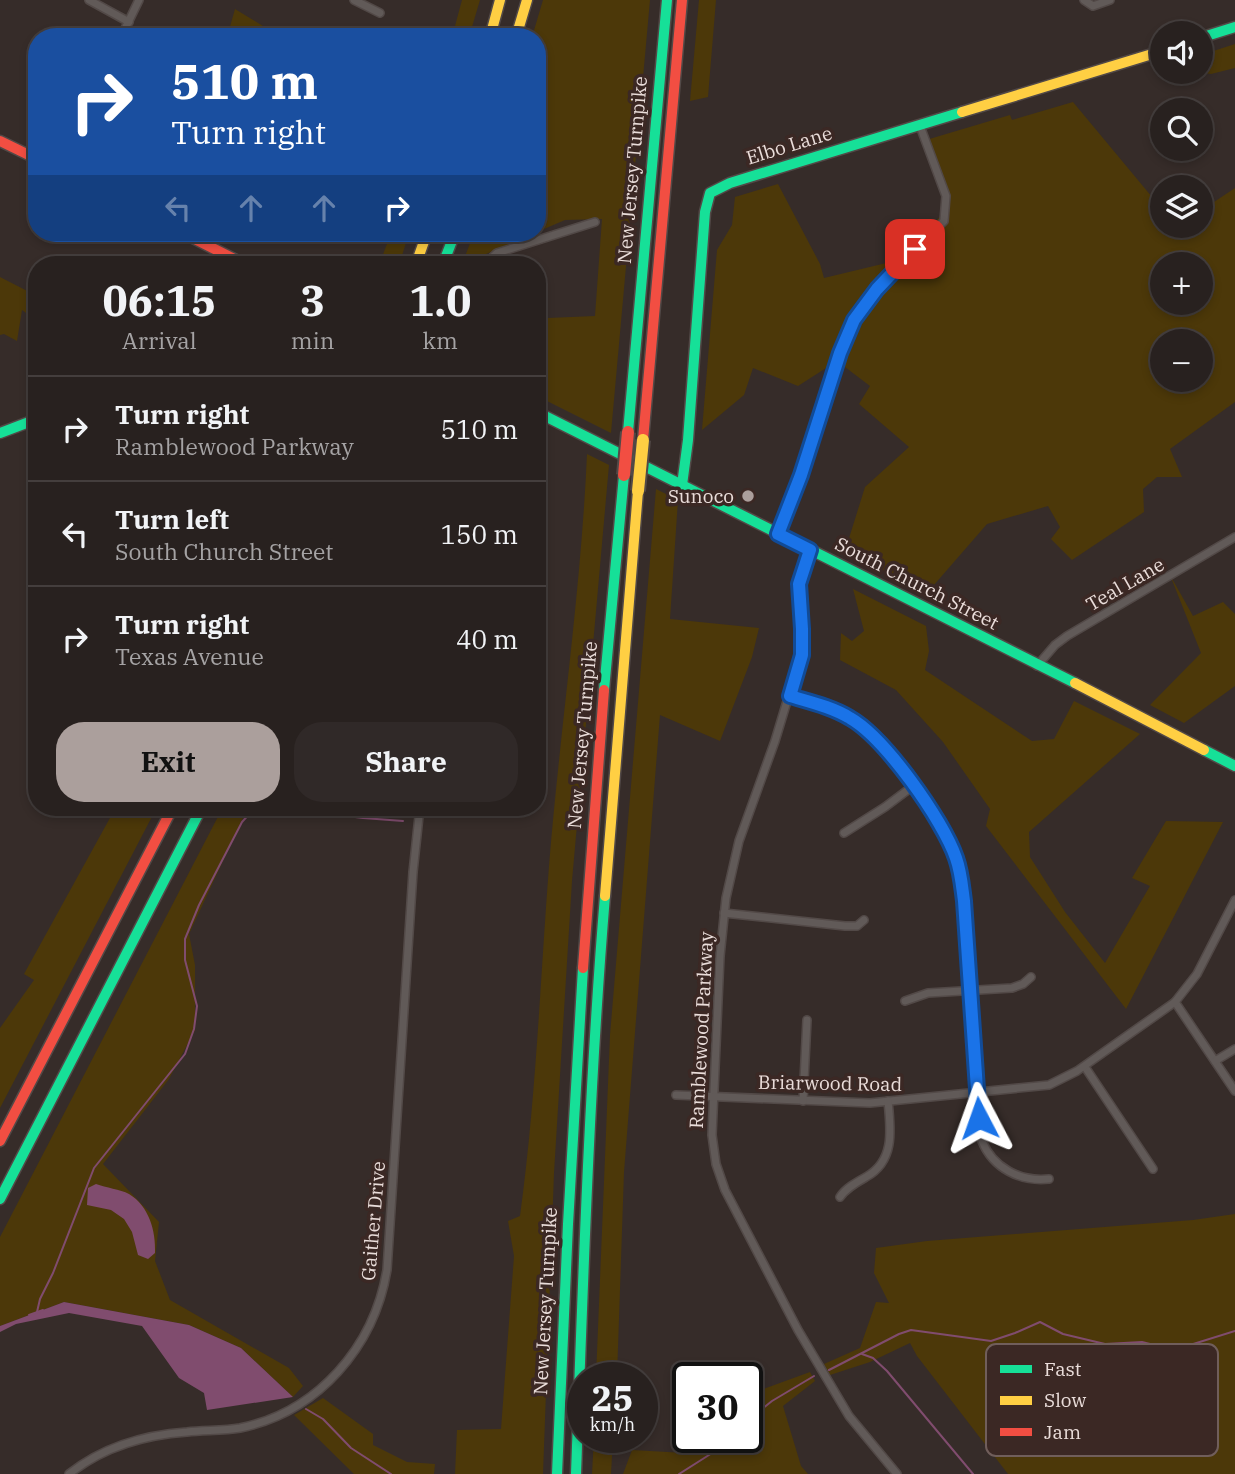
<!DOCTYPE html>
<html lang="en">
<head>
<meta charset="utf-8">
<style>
	:root { --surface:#28211f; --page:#302928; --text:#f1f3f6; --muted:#a5a3a4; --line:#443e3d; --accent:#ab9f9c }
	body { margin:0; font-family:"IBM Plex Serif",serif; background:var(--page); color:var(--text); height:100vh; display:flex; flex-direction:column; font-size:26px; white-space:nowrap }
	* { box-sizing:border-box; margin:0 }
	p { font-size:23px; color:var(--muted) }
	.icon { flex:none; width:38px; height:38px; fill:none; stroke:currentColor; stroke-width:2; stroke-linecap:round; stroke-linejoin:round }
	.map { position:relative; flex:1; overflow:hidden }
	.details { position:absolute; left:28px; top:256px; width:518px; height:560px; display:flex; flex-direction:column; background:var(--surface); border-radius:28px; box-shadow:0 4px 10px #0003,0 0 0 2px var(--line) }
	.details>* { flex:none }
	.hud { position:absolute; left:28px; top:28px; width:518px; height:214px; border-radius:28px; box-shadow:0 4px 10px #0003,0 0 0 2px var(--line); background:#1a4fa0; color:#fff; overflow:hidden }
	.controls { position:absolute; left:1150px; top:21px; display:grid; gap:14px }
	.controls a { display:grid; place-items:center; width:63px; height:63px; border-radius:50%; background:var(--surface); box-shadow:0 4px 10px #0003,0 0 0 2px var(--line); font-size:35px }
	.speed { position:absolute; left:567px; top:1362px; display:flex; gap:14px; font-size:35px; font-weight:700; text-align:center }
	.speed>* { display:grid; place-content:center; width:91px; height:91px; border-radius:50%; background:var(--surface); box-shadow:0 4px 10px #0003,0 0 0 2px var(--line); line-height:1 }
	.speed small { font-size:18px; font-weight:400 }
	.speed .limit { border:4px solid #111; border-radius:10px; background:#fff; color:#111 }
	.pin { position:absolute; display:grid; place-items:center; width:60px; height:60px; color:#fff; margin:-30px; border-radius:14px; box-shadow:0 4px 10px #0006 }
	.me { position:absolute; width:77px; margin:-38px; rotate:356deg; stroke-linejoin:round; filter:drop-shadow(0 0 5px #0008) }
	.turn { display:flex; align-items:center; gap:24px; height:147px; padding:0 28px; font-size:32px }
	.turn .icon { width:91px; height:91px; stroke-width:2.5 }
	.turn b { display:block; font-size:49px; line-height:60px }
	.lanes { display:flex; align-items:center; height:66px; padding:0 28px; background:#0003; justify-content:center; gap:35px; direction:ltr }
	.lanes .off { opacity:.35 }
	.eta { display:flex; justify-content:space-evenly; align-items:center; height:119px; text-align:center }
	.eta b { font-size:42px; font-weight:700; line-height:49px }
	.cta { display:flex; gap:14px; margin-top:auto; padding:14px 28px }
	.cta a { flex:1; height:80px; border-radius:28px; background:var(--accent); color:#111; font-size:28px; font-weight:700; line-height:80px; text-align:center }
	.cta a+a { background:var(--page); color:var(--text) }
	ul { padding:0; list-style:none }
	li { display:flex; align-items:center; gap:21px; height:105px; padding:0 28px; border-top:2px solid var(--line) }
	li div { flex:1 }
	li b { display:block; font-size:26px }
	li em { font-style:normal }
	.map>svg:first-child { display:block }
	.green { fill:#4c3809; fill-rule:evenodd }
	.water { fill:#804c6e }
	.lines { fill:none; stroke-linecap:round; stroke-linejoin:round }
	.stream { stroke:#804c6e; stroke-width:2 }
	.street-casing { stroke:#524947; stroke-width:10 }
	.fast-casing { stroke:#524947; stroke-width:13 }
	.slow-casing { stroke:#524947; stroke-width:13 }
	.jam-casing { stroke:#524947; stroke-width:13 }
	.street { stroke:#615a58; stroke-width:7 }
	.fast { stroke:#16e098; stroke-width:10 }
	.slow { stroke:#ffcf43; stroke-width:10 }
	.jam { stroke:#f24e42; stroke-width:10 }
	.slow-bridge-casing { stroke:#524947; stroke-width:16; stroke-linecap:butt }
	.jam-bridge-casing { stroke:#524947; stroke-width:16; stroke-linecap:butt }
	.slow-bridge { stroke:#ffcf43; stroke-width:12 }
	.jam-bridge { stroke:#f24e42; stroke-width:12 }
	.route-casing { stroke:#114b97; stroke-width:18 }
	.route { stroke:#1a73e8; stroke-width:12 }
	.poi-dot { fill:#ab9f9c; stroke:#3b2824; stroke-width:2.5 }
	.labels { text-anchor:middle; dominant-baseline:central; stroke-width:7; stroke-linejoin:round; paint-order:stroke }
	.street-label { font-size:19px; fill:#eaddda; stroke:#3b2824 }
	.poi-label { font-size:19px; fill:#eaddda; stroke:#3b2824; text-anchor:end }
	.key { fill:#3b2824; stroke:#705e5b; stroke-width:2 }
	.key-label { font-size:19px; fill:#eaddda }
</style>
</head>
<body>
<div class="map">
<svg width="1235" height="1474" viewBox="0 0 1235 1474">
	<rect width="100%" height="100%" fill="#362c29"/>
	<g class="green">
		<path d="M462,0H480L469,37H452Z"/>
		<path d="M543,0H650L611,433L537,396V358L548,318L595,316L602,219L565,220L537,232V37H532Z"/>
		<path d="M699,0H716L708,97L690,101Z"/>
		<path d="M235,9L281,37H227Z"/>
		<path d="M1235,44V68L1211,74L1198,72H1200L1201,55Z"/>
		<path d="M1073,102L1162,209V226H1200L1201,193L1203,192L1211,204L1235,188V402L1170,449L1182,477H1157L1143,489L1144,512L1072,560L1051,539L1060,527L1048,506L987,524L927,593L845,551L865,487L909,447L859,404L870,386L837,361L798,386L753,368L744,395L702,430L717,250L732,225L735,197L778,184L820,264L824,278L903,259L949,206L926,140L1010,115L1012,120ZM1162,264H1200V303H1162ZM1162,341H1200V380H1162Z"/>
		<path d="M391,233H409L400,262L392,264H373L381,260Z"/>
		<path d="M474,233H535L479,257L476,264H462Z"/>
		<path d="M0,277L37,296V321L22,310L17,341L4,334L0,335Z"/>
		<path d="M587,454L609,465L572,881L554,1173L543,1474H455L457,1430L501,1429L514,1256L508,1221L520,1216C536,1099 540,983 549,866C560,729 581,592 587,454Z"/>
		<path d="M656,489L678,500L670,619L759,628L752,657L720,741L660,715L624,1172L617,1377H596L610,1035Z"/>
		<path d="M1170,575L1193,616L1223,602L1235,614V686L1184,723L1150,705L1201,653Z"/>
		<path d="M853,589L926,626L929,651L925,670L1032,741L1054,739L1074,701L1140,734L1029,832L1030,857L1065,912L1105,963L1150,886L1132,878L1166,821L1223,822L1126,1009L986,826L990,809L943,742L896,690L840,660L841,633L852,641L864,631Z"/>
		<path d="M116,807H157L0,1108V1028L34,980L24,974Z"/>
		<path d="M223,807H248L189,934L195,965V1030L169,1079L103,1164L159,1222L155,1261L170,1300L289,1368L303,1386L293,1397L241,1348L189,1325L64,1302L0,1326V1237Z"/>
		<path d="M1235,1214V1474H1008L917,1356L910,1343L870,1362L830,1375L824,1364L860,1348L876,1302L889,1303L874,1273L876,1248L927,1241L1193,1220Z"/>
		<path d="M810,1372L815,1381L783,1406L801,1466L808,1474H623L632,1450L685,1453L701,1437H747V1395Z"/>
		<path d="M323,1398L373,1434V1445L407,1462L435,1464L434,1474H354L294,1415Z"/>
		<path d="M594,1437H613L611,1474H592Z"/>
	</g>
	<g class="water">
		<path d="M96,1184C106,1188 120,1189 129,1194C149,1206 156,1231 155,1253L148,1259L138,1255L132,1232L124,1219L111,1210L87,1205L88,1188Z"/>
		<path d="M64,1302L189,1325L241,1348L293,1397L207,1410L204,1393L179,1378L142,1326L69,1313L16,1324L0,1332V1326Z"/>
	</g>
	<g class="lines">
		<g class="stream">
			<path d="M275,807L363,818L403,821"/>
			<path d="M37,1312L40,1299L53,1273L94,1168L185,1054L194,1029L197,1006L185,960V939L199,905L242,822L252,811L261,807"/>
			<path d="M29,1315L43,1310"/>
			<path d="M862,1354L873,1358L887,1371L973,1474"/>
			<path d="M829,1370L899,1334L911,1330L991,1341L1015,1333L1040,1322L1063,1334L1105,1344L1142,1342L1174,1350L1235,1331"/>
			<path d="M306,1409L323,1419L351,1448L391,1474"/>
			<path d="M747,1421L772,1401L814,1376"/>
			<path d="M679,1474L720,1448L732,1437"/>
		</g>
		<g class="street-casing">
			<g id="street">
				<path d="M89,0L129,22"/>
				<path d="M354,0L380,13"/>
				<path d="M1084,0L1093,6L1110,0"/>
				<path d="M121,37L139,0"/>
				<path d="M485,264L497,253L595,222"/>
				<path d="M778,534L801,475L840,353L854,320L877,289L944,221L946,196L920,126"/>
				<path d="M810,550L802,570L799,584L802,629L801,655L775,741L739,841L726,898L720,956L712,1135L716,1164L725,1190L798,1330L849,1416L897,1474"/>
				<path d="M1037,666L1055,645L1067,636L1235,537"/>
				<path d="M790,696C810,702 832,707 851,718C885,738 944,821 956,858C961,872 962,887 964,901L982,1141C993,1168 1020,1182 1049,1179"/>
				<path d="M844,833L885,807L913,786"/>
				<path d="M724,913L845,926H857L864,920"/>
				<path d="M905,1001L928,993L1012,988L1023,984L1031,977"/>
				<path d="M1175,1002L1235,1091"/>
				<path d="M1215,1061L1235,1049"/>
				<path d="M1085,1067L1153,1169"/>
				<path d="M676,1095L870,1103L1049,1085L1077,1071L1175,1002L1197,974L1235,900"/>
				<path d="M803,1101L807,1020"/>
				<path d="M840,1197C846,1188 857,1182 866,1177C895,1161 891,1130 888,1101"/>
				<path d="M69,1474C103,1447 143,1435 187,1432C204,1430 223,1431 240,1428C318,1412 374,1347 387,1270L413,872L420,807"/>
			</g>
		</g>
		<g class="fast-casing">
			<g id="fast">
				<path d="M1200,38L1235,27"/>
				<path d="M443,264L455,233"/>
				<path d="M537,412L1075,683"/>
				<path d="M628,432L667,0"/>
				<path d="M0,433L37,419"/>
				<path d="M682,485L688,440L705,212L710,193L730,183L962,112"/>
				<path d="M604,690L624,475"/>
				<path d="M1204,750L1235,766"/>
				<path d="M0,1199L202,807"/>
				<path d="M557,1474L568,1224L583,968"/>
				<path d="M576,1474C583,1281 589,1088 605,896"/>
			</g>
		</g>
		<g class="slow-casing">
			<g id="slow">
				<path d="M490,37L500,0"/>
				<path d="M516,37L527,0"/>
				<path d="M962,112L1162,51"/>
				<path d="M416,264L427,233"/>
				<path d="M1075,683L1204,750"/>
				<path d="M605,896L638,491"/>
			</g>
		</g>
		<g class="jam-casing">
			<g id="jam">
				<path d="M0,141L37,159"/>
				<path d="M183,233L244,264"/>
				<path d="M643,440L682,0"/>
				<path d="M583,968L604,690"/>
				<path d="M0,1141L173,807"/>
			</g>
		</g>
		<use href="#street" class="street"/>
		<use href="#fast" class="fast"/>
		<use href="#slow" class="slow"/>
		<use href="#jam" class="jam"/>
		<g class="slow-bridge-casing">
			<path id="slow-bridge" d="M638,491L643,440"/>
		</g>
		<g class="jam-bridge-casing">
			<path id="jam-bridge" d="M624,475L628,432"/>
		</g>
		<use href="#slow-bridge" class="slow-bridge"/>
		<use href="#jam-bridge" class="jam-bridge"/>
	</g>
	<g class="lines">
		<g class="route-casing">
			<path id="route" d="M915,249L877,289L854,320L840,353L801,475L778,534L810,550L799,584L802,629V655L790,696C810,702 832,707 850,718C885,738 943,820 956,858C961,872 962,886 964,901L979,1118"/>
		</g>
		<use href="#route" class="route"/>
	</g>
	<circle class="poi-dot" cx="748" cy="496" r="7"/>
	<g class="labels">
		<g class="street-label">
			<text transform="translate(789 145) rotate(-17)">Elbo Lane</text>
			<text transform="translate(632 170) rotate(-85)">New Jersey Turnpike</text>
			<text transform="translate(917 583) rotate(27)">South Church Street</text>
			<text transform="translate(1125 584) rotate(-30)">Teal Lane</text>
			<text transform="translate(582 735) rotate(-85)">New Jersey Turnpike</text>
			<text transform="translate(701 1030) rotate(-87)">Ramblewood Parkway</text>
			<text transform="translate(830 1083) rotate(1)">Briarwood Road</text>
			<text transform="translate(373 1221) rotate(-85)">Gaither Drive</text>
			<text transform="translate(545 1301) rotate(-87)">New Jersey Turnpike</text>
		</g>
		<g class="poi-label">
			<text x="734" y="496">Sunoco</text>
		</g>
	</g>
	<rect x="986" y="1344" width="232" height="112" rx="10" class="key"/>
	<rect x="1000" y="1365" width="32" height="8" fill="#16e098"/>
	<rect x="1000" y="1396" width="32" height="9" fill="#ffcf43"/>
	<rect x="1000" y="1428" width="32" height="8" fill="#f24e42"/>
	<g class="key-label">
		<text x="1044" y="1376">Fast</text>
		<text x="1044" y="1407">Slow</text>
		<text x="1044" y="1439">Jam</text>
	</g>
</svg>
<div class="controls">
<a><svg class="icon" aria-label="sound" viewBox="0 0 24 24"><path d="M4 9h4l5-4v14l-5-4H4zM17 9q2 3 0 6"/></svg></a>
<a><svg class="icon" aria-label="search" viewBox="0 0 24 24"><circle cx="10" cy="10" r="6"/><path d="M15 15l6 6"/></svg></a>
<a><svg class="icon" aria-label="layers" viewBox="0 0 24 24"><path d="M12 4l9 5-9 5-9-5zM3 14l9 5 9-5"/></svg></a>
<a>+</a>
<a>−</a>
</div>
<div class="speed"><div>25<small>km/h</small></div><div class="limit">30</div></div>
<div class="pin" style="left:915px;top:249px;background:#d93025"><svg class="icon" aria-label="arrive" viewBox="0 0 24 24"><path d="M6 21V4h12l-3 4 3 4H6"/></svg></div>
<svg class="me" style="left:979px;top:1118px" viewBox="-20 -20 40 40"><path d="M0-17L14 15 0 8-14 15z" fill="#1a73e8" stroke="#fff" stroke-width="4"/></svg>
<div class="hud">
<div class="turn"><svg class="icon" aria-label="right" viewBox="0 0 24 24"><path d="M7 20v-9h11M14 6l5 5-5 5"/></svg><div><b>510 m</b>Turn right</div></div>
<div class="lanes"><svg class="icon off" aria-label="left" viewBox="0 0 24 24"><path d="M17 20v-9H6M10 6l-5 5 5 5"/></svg><svg class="icon off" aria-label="ahead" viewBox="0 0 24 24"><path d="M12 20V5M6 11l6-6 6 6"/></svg><svg class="icon off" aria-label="ahead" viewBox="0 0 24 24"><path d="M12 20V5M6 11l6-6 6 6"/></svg><svg class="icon" aria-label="right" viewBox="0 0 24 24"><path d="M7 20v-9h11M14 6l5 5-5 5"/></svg></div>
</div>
<section class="details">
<div class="eta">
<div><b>06:15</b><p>Arrival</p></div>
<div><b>3</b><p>min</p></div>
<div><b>1.0</b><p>km</p></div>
</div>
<ul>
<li><svg class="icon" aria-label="right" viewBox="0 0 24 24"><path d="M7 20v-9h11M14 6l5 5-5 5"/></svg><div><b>Turn right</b><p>Ramblewood Parkway</p></div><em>510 m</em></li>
<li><svg class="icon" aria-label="left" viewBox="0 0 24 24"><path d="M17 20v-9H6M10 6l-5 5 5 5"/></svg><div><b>Turn left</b><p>South Church Street</p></div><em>150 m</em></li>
<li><svg class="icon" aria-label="right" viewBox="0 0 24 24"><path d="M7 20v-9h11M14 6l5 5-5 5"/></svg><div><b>Turn right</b><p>Texas Avenue</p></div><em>40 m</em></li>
</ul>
<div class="cta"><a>Exit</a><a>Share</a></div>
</section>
</div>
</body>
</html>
